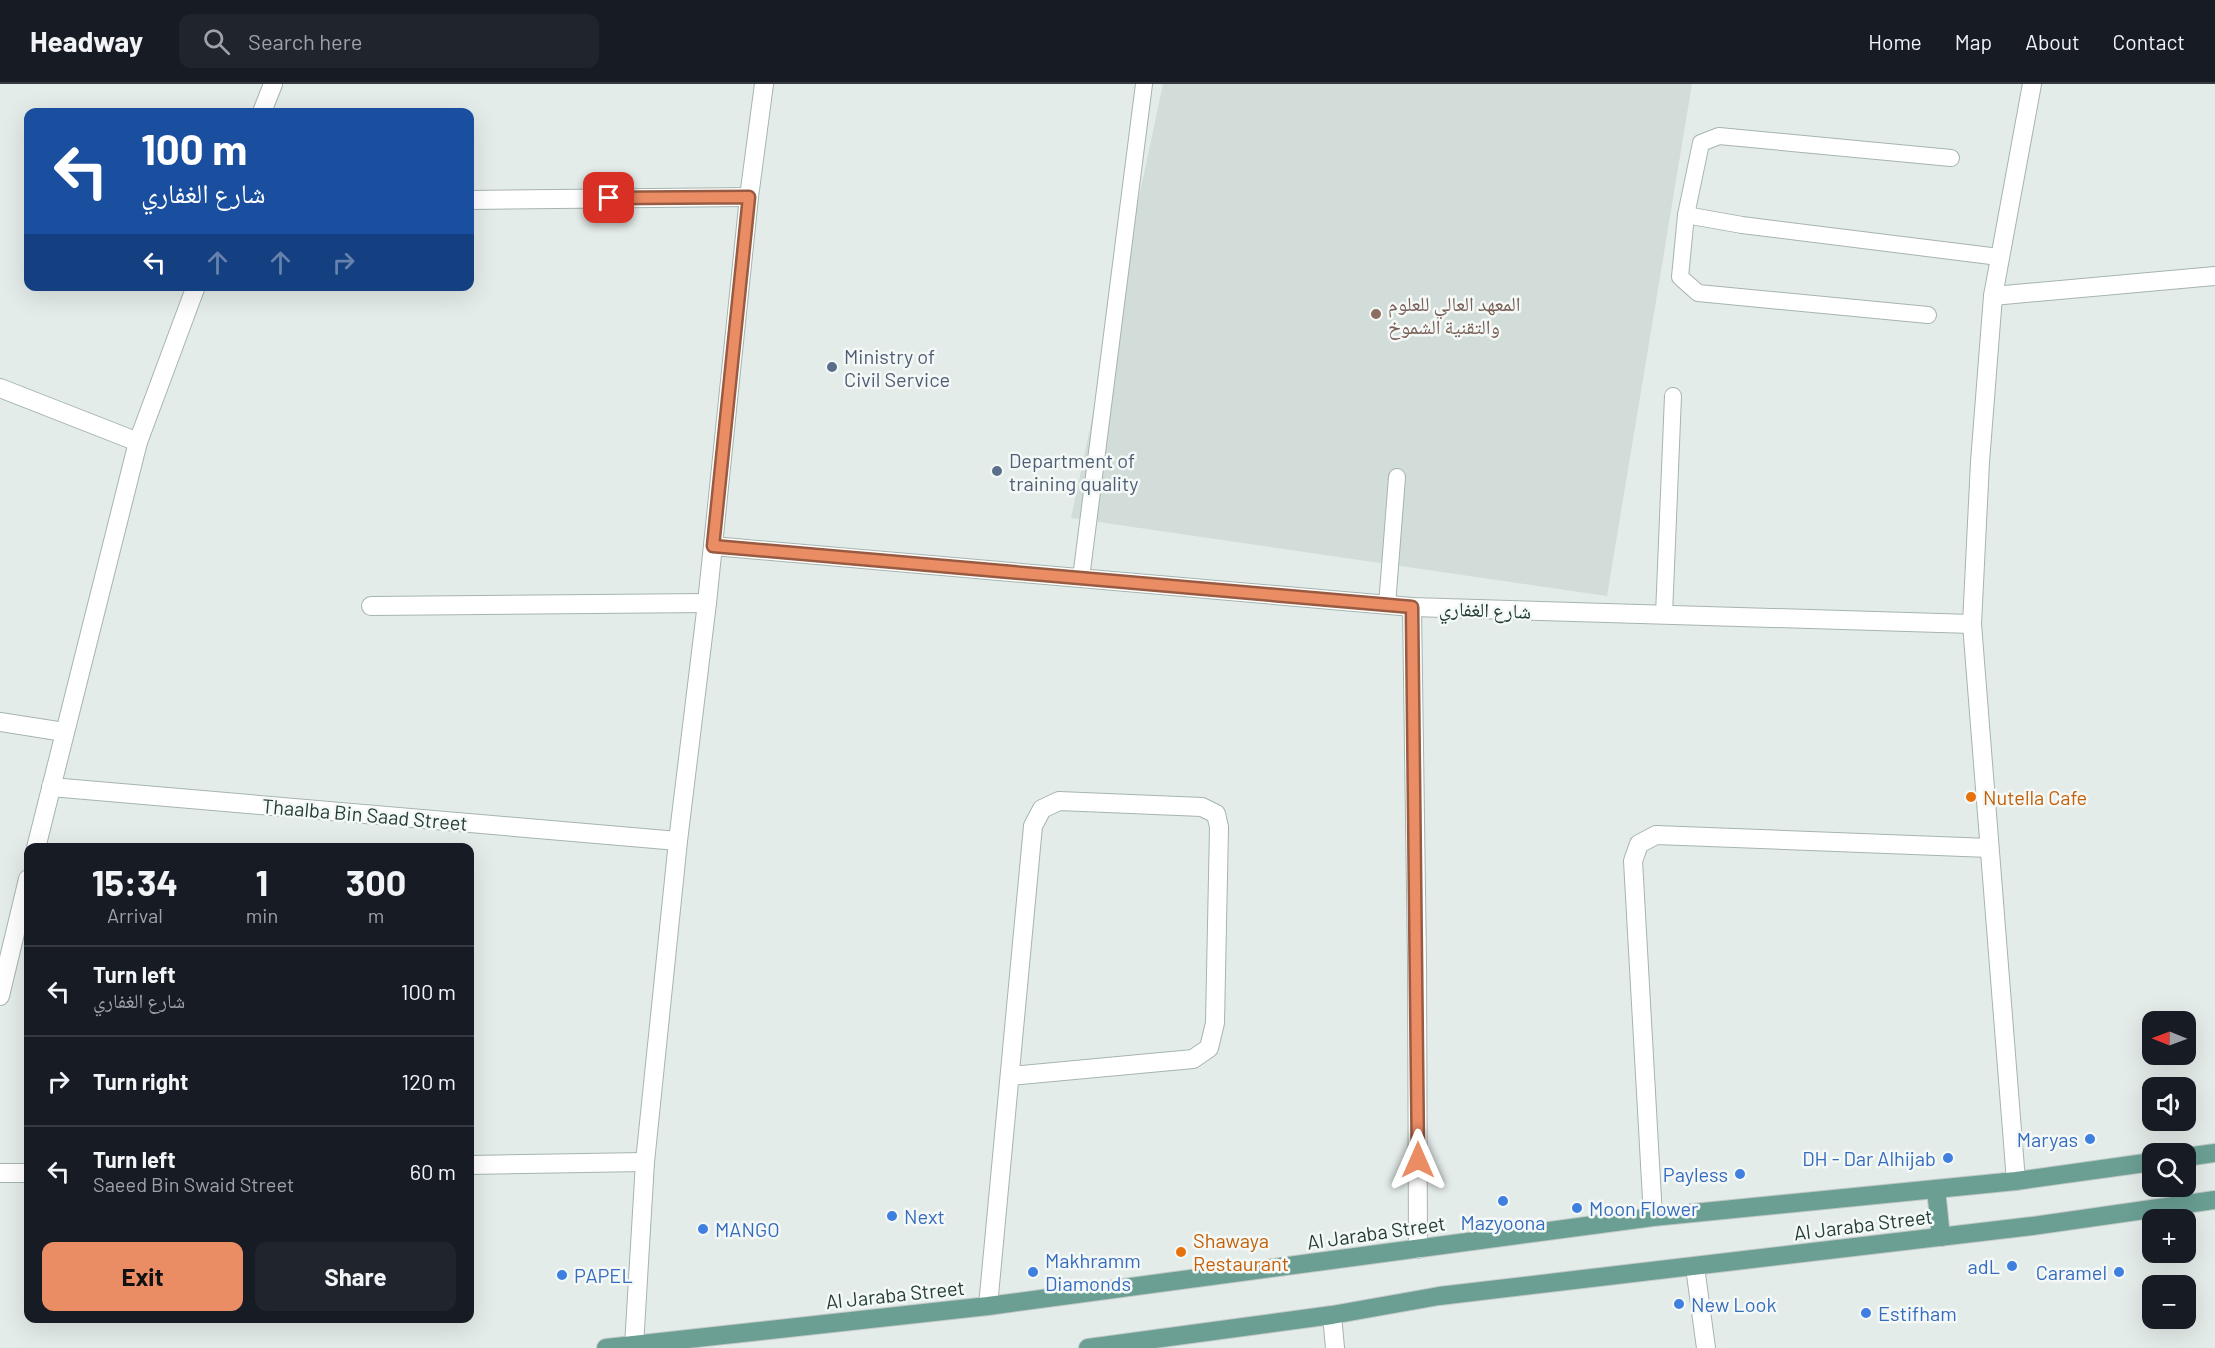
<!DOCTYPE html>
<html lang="en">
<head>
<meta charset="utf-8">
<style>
	:root { --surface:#171b24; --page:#20242c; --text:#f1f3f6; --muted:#9ea1a6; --line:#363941; --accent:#ea8c64 }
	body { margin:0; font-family:Barlow,"Noto Naskh Arabic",sans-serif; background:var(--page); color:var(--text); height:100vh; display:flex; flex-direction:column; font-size:22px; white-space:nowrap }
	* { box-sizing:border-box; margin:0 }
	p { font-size:20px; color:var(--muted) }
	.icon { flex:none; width:33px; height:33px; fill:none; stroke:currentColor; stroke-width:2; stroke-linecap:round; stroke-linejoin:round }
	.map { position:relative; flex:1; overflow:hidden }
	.details { position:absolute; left:24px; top:759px; width:450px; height:480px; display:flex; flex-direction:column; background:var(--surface); border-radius:12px; box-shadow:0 6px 24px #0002 }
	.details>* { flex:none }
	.banner { position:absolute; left:24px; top:24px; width:450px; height:183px; border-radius:12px; box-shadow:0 6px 24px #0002; background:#1a4fa0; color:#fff; overflow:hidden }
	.needle { width:39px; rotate:271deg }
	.tools { position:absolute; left:2142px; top:927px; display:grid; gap:12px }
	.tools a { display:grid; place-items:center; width:54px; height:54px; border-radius:12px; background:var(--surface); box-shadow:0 6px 24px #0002; font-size:30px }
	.pin { position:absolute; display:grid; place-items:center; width:51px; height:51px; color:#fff; margin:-26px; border-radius:12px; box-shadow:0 3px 9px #0006 }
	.me { position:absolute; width:66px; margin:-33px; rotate:0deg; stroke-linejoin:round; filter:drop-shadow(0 0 4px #0008) }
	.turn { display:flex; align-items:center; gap:21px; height:126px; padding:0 18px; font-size:27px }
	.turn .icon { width:78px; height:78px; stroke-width:2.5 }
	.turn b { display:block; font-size:42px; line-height:51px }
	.lanes { display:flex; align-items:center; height:57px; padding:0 18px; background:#0003; justify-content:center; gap:30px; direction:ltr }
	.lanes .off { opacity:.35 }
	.eta { display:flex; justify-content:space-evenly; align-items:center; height:102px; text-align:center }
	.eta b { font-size:36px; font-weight:700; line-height:42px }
	.primary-button { display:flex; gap:12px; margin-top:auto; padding:12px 18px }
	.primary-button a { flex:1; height:69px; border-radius:12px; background:var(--accent); color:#111; font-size:24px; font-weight:700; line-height:69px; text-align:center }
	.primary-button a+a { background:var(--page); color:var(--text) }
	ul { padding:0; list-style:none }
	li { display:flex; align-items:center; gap:18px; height:90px; padding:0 18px; border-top:2px solid var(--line) }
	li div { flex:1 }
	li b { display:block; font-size:22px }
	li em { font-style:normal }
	header { display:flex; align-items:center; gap:36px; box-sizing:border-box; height:84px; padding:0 30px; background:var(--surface); border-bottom:2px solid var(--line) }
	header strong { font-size:28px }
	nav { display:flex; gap:33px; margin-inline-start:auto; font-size:21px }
	.search { width:420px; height:54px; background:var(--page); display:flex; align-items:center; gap:15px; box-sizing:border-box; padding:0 21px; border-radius:12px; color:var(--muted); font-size:22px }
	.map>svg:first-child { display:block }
	.built { fill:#d2dcd8 }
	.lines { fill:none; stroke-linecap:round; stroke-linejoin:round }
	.service-casing { stroke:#a6b4b0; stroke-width:18 }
	.minor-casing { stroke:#a6b4b0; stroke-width:20 }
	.primary-casing { stroke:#c2c9c7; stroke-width:20 }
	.service { stroke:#fff; stroke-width:16 }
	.minor { stroke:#fff; stroke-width:18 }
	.primary { stroke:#6b9f94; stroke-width:18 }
	.route-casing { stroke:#985b41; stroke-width:15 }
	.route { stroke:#ea8c64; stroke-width:10 }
	.education-dot { fill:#8d6e63; stroke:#f4f9f7; stroke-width:2 }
	.service-dot { fill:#5c6f8a; stroke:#f4f9f7; stroke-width:2 }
	.food-dot { fill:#e8710a; stroke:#f4f9f7; stroke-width:2 }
	.shop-dot { fill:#3f7fe0; stroke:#f4f9f7; stroke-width:2 }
	.labels { text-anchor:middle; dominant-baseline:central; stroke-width:5; stroke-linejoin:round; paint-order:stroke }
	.education-label { font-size:20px; fill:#785e54; stroke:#f4f9f7; text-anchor:start }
	.service-label { font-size:20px; fill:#4e5e75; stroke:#f4f9f7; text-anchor:start }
	.street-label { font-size:20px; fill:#243d37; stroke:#f4f9f7 }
	.food-label { font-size:20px; fill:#c56008; stroke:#f4f9f7; text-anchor:start }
	.shop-label { font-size:20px; fill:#366cbe; stroke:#f4f9f7; text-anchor:start }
</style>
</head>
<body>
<header>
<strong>Headway</strong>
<div class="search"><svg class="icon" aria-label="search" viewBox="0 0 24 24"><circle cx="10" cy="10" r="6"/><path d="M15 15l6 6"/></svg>Search here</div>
<nav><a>Home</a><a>Map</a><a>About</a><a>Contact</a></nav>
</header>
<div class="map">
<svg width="2215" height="1264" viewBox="0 0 2215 1264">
	<rect width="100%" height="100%" fill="#e3ece9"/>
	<path class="built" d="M1163,0H1692L1607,512L1071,434Z"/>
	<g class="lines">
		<g class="service-casing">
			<g id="service">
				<path d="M1951,74L1719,52L1701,59L1686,131L1742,141L1999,173"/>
				<path d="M1686,131L1680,193L1698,209L1928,231"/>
				<path d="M1081,494L1144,0"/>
				<path d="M1387,521L1397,393"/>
				<path d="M1664,531L1673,312"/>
			</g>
		</g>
		<g class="minor-casing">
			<g id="minor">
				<path d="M262,28L273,0"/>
				<path d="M470,116L749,113"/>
				<path d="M1993,212L2215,192"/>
				<path d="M0,304L138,358"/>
				<path d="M713,462L1412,523L1972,540"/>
				<path d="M371,522L707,519"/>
				<path d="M1412,523L1417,876L1418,1165"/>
				<path d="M0,638L64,648"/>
				<path d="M51,703L678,757"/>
				<path d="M36,764L138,358L196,202"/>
				<path d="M0,912L28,795"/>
				<path d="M470,1081L645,1078"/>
				<path d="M0,1089H28"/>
				<path d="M2016,1097L1972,540L1980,378L1993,212L2032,0"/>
				<path d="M1653,1133L1633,777L1639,760L1656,751L1989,764"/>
				<path d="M1695,1183L1706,1264"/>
				<path d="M988,1222L1033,742L1042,725L1059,717L1202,723L1216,730L1219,743L1215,939L1209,964L1193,975L1010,992"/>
				<path d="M1332,1231L1335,1264"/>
				<path d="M634,1262L645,1078L678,757L707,519L749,113L764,0"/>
			</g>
		</g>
		<g class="primary-casing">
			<g id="primary">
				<path d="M2186,1073L2215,1069"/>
				<path d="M1936,1105L1941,1153"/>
				<path d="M606,1264L988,1222L1653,1133L2016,1097L2152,1078"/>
				<path d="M1088,1264L1332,1231L1439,1212L2032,1142L2215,1116"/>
			</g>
		</g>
		<use href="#service" class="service"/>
		<use href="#minor" class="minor"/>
		<use href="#primary" class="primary"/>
	</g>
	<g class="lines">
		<g class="route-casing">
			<path id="route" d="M609,114L749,113L713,462L1412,523L1418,1076"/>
		</g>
		<use href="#route" class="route"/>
	</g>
	<circle class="education-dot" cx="1376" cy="230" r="6"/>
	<g class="service-dot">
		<circle cx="832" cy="283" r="6"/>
		<circle cx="997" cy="387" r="6"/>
	</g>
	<g class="food-dot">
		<circle cx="1971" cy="713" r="6"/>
		<circle cx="1181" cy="1168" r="6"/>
	</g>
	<g class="shop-dot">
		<circle cx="2090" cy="1055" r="6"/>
		<circle cx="1948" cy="1074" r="6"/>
		<circle cx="1740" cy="1090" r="6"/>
		<circle cx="1503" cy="1117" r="6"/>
		<circle cx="1577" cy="1124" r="6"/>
		<circle cx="892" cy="1132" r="6"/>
		<circle cx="703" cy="1145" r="6"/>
		<circle cx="2012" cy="1182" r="6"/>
		<circle cx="1033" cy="1188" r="6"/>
		<circle cx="2119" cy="1188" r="6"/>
		<circle cx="562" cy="1191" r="6"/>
		<circle cx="1679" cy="1220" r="6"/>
		<circle cx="1866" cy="1229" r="6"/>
	</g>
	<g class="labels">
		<g class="education-label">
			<text x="1388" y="219">المعهد العالي للعلوم<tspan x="1388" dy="23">والتقنية الشموخ</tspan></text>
		</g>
		<g class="service-label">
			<text x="844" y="272">Ministry of<tspan x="844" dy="23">Civil Service</tspan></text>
			<text x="1009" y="376">Department of<tspan x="1009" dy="23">training quality</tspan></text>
		</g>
		<g class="street-label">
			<text transform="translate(1485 525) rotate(2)">شارع الغفاري</text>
			<text transform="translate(365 730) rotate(5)">Thaalba Bin Saad Street</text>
			<text transform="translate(1863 1140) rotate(-7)">Al Jaraba Street</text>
			<text transform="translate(1376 1148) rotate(-8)">Al Jaraba Street</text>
			<text transform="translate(895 1210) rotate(-6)">Al Jaraba Street</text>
		</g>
		<g class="food-label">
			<text x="1983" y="713">Nutella Cafe</text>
			<text x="1193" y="1156">Shawaya<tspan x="1193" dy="23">Restaurant</tspan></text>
		</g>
		<g class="shop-label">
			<text x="2078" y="1055" text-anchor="end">Maryas</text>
			<text x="1936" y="1074" text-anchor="end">DH - Dar Alhijab</text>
			<text x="1728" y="1090" text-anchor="end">Payless</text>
			<text x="1589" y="1124">Moon Flower</text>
			<text x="904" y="1132">Next</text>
			<text x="1503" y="1138" text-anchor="middle">Mazyoona</text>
			<text x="715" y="1145">MANGO</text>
			<text x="1045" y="1176">Makhramm<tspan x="1045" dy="23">Diamonds</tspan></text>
			<text x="2000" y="1182" text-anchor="end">adL</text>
			<text x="2107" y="1188" text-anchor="end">Caramel</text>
			<text x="574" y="1191">PAPEL</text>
			<text x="1691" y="1220">New Look</text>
			<text x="1878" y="1229">Estifham</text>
		</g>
	</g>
</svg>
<div class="tools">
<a><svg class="needle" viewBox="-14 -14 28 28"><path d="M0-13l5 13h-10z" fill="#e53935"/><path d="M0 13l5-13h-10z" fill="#9ea1a6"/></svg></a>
<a><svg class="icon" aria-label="sound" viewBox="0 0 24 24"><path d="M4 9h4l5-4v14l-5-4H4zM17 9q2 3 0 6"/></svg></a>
<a><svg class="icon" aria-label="search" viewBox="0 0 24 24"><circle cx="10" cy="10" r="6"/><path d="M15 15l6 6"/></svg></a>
<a>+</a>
<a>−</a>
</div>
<div class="pin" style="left:609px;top:114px;background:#d93025"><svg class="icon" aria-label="arrive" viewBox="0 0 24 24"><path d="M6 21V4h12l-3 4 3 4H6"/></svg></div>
<svg class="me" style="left:1418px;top:1076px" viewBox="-20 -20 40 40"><path d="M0-17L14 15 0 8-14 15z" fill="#ea8c64" stroke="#fff" stroke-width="4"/></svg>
<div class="banner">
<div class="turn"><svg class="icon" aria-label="left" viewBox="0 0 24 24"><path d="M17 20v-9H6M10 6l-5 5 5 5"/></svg><div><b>100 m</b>شارع الغفاري</div></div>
<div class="lanes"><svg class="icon" aria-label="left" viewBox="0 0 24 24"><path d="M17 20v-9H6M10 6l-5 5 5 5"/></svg><svg class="icon off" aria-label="ahead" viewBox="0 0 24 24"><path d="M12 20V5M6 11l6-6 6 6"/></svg><svg class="icon off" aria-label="ahead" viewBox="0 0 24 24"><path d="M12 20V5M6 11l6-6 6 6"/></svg><svg class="icon off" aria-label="right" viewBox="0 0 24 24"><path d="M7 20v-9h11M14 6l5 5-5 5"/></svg></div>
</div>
<section class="details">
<div class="eta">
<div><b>15:34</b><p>Arrival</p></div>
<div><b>1</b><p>min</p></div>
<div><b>300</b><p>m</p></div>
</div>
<ul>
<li><svg class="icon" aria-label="left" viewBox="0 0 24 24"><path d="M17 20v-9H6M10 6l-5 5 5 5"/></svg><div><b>Turn left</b><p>شارع الغفاري</p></div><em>100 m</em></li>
<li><svg class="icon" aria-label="right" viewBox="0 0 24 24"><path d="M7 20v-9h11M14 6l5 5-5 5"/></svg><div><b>Turn right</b></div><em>120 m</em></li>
<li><svg class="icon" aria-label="left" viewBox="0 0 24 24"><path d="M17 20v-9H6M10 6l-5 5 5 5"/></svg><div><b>Turn left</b><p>Saeed Bin Swaid Street</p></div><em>60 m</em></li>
</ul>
<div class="primary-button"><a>Exit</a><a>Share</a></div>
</section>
</div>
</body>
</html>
